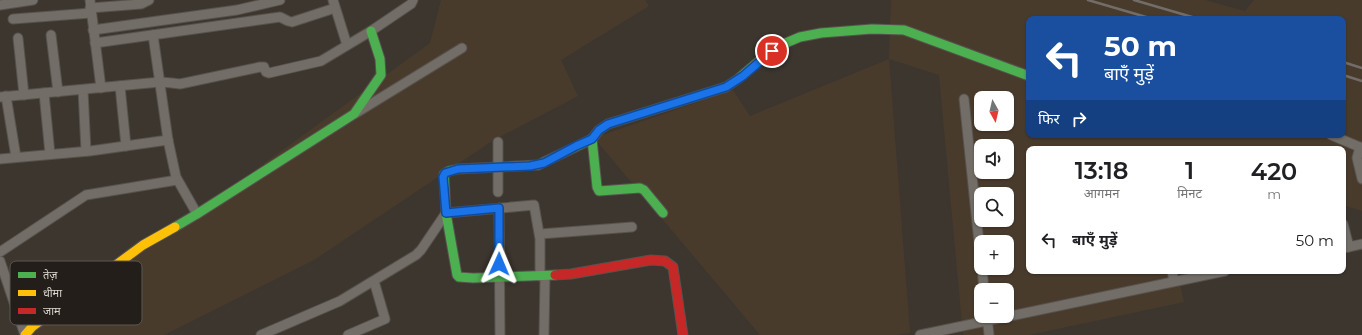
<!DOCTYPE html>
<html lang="hi">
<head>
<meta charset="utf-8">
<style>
	:root { --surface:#fff; --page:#f6f6f6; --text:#202124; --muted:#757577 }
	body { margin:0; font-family:Montserrat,"Noto Sans Devanagari",sans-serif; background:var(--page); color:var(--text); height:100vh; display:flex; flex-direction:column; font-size:15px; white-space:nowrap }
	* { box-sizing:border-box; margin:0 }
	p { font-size:13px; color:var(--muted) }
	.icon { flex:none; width:22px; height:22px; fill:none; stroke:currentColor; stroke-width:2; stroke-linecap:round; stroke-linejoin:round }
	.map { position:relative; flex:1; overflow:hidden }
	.drawer { position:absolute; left:1026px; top:146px; width:320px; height:128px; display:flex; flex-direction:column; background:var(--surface); border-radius:8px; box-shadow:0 1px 3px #0004 }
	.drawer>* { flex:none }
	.hud { position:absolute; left:1026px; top:16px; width:320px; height:122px; border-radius:8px; box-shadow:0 1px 3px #0004; background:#1a4fa0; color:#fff; overflow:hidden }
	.needle { width:26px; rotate:172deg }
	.buttons { position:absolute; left:974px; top:91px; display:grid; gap:8px }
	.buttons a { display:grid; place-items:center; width:40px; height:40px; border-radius:8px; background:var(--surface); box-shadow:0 1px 3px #0004; font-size:20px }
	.pin { position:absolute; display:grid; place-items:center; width:34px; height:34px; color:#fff; margin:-17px; border:2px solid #fff; border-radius:50%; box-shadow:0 1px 4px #0007 }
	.me { position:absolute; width:44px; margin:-22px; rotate:1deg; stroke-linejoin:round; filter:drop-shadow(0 0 3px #0008) }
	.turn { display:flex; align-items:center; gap:14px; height:84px; padding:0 12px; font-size:18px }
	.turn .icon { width:52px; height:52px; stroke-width:2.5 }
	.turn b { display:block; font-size:28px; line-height:34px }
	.then { display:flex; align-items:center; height:38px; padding:0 12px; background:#0003; gap:8px; font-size:15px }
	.eta { display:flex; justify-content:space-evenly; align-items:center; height:68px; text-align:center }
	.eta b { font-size:24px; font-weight:600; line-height:28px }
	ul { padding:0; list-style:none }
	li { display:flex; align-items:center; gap:12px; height:52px; padding:0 12px }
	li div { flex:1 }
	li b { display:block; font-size:15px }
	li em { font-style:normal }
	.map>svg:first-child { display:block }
	.built { fill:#493b2c; fill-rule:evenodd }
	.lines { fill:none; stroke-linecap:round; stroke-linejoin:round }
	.street-casing { stroke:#57524d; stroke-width:11 }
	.fast-casing { stroke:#57524d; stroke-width:11 }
	.slow-casing { stroke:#57524d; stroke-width:11 }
	.jam-casing { stroke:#57524d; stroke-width:11 }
	.street { stroke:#726d67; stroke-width:9 }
	.fast { stroke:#4caf50; stroke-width:9 }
	.slow { stroke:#ffc107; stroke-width:9 }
	.jam { stroke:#c62828; stroke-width:9 }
	.rail { stroke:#736d69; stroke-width:2.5 }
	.route-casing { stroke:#114b97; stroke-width:10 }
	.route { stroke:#1a73e8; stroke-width:7 }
	.key { fill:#231e19; stroke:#5b5650; stroke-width:1 }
	.key-label { font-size:11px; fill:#ded7d0 }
</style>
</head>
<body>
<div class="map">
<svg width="1362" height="335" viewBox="0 0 1362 335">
	<rect width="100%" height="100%" fill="#3c362f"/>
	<g class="built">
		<path d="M441,0H645L649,6L561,60L578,96L492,141L314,260L164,335H28L430,43Z"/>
		<path d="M891,0H1205L1245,11L1254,0H1362V211L1343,205V149H1029V271H1177L1184,302L1029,335H963L939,75L889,59L910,333L896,335H760L594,138L733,90L750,116L889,59ZM1029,19H1343V135H1029ZM981,98H1007V124H981ZM981,146H1007V172H981ZM981,194H1007V220H981ZM981,242H1007V268H981ZM981,290H1007V316H981Z"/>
	</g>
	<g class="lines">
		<g class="street-casing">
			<g id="street">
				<path d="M90,0L101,88"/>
				<path d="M333,0L347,45"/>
				<path d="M0,5L33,0"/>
				<path d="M90,8L141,4L149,0"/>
				<path d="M13,19L91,13"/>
				<path d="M93,30L237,10L280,0"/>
				<path d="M51,35L58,92"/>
				<path d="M18,38L24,95"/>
				<path d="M95,43L280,17L288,21L292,22L335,8"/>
				<path d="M120,86L126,146"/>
				<path d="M83,90L86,151"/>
				<path d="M44,93L50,154"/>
				<path d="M6,96L16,157"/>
				<path d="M0,97L160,82L172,83L180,84L260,67H264L266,72L269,73L321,61L371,31L411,4L413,0"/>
				<path d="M964,99L981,262"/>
				<path d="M356,113L462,48"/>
				<path d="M1331,135L1362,148"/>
				<path d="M168,140L176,177L197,214"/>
				<path d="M498,142V192"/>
				<path d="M1360,147L1357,158L1362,179"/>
				<path d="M0,159L90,151L168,140L153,35"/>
				<path d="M499,208L500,335"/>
				<path d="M1343,224L1349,247"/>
				<path d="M540,234L632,227"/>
				<path d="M1344,248L1362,244"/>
				<path d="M0,252L86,195L177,180"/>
				<path d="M0,261L25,335"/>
				<path d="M982,268L984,290"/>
				<path d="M1172,271L1174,281"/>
				<path d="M987,316L989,335"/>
				<path d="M261,335L340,301L416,255L421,250L446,213L534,205L540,239V276"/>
				<path d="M348,335L385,319L374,281"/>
				<path d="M544,335L545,276"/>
				<path d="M920,335L1225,271"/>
			</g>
		</g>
		<g class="fast-casing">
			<g id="fast">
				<path d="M663,213L644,190L640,188L599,191L597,187L592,139L599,130L608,124L726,87L738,79L771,51L781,45L800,37L821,33L872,29L904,30L1029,76"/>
				<path d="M175,227L197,214L354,114L381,75L380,59L371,31"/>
				<path d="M555,275L473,278L459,277L457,275L446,213L444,174L449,171L458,169L538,165L592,139"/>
			</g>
		</g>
		<g class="slow-casing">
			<path id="slow" d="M25,335L32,327L143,245L175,227"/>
		</g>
		<g class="jam-casing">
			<path id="jam" d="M555,275L571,274L651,260L665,261L673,267L683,335"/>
		</g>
		<use href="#street" class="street"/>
		<use href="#fast" class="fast"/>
		<use href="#slow" class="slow"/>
		<use href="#jam" class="jam"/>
		<g class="rail">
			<path d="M1088,0L1153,19"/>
			<path d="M1134,0L1199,19"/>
			<path d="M1343,62L1362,68"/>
			<path d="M1343,75L1362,81"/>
		</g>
	</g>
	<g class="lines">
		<g class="route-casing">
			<path id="route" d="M499,264V208L446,213L443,177L445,173L458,169L530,166L544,163L576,146L592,139L599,130L608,124L726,87L743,76L772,51"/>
		</g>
		<use href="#route" class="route"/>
	</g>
	<rect x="10" y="261" width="132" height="64" rx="6" class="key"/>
	<rect x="18" y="272" width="18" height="6" fill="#4caf50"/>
	<rect x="18" y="290" width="18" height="6" fill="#ffc107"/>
	<rect x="18" y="308" width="18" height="6" fill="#c62828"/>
	<g class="key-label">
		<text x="43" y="279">तेज़</text>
		<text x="43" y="297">धीमा</text>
		<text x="43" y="315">जाम</text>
	</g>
</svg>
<div class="buttons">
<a><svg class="needle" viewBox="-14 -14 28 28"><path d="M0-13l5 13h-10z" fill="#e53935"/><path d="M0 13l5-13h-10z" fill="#757577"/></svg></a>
<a><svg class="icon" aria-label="sound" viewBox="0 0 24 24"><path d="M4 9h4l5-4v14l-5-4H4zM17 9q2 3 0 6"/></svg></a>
<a><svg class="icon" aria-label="search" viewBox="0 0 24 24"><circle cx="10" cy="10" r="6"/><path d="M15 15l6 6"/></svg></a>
<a>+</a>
<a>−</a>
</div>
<div class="pin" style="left:772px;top:51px;background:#d93025"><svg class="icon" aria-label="arrive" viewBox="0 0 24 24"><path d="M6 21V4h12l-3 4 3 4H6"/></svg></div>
<svg class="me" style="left:499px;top:264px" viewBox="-20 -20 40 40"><path d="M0-17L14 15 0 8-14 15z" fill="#1a73e8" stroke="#fff" stroke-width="4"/></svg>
<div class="hud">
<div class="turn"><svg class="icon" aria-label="left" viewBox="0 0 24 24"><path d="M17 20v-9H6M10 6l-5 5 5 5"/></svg><div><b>50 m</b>बाएँ मुड़ें</div></div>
<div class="then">फिर<svg class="icon" aria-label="right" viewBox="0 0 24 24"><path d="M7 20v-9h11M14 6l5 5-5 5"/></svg></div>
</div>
<section class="drawer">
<div class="eta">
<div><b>13:18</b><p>आगमन</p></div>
<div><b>1</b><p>मिनट</p></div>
<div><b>420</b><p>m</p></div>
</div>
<ul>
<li><svg class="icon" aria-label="left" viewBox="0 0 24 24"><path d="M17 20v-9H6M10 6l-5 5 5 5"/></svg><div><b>बाएँ मुड़ें</b></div><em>50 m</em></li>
</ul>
</section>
</div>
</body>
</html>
